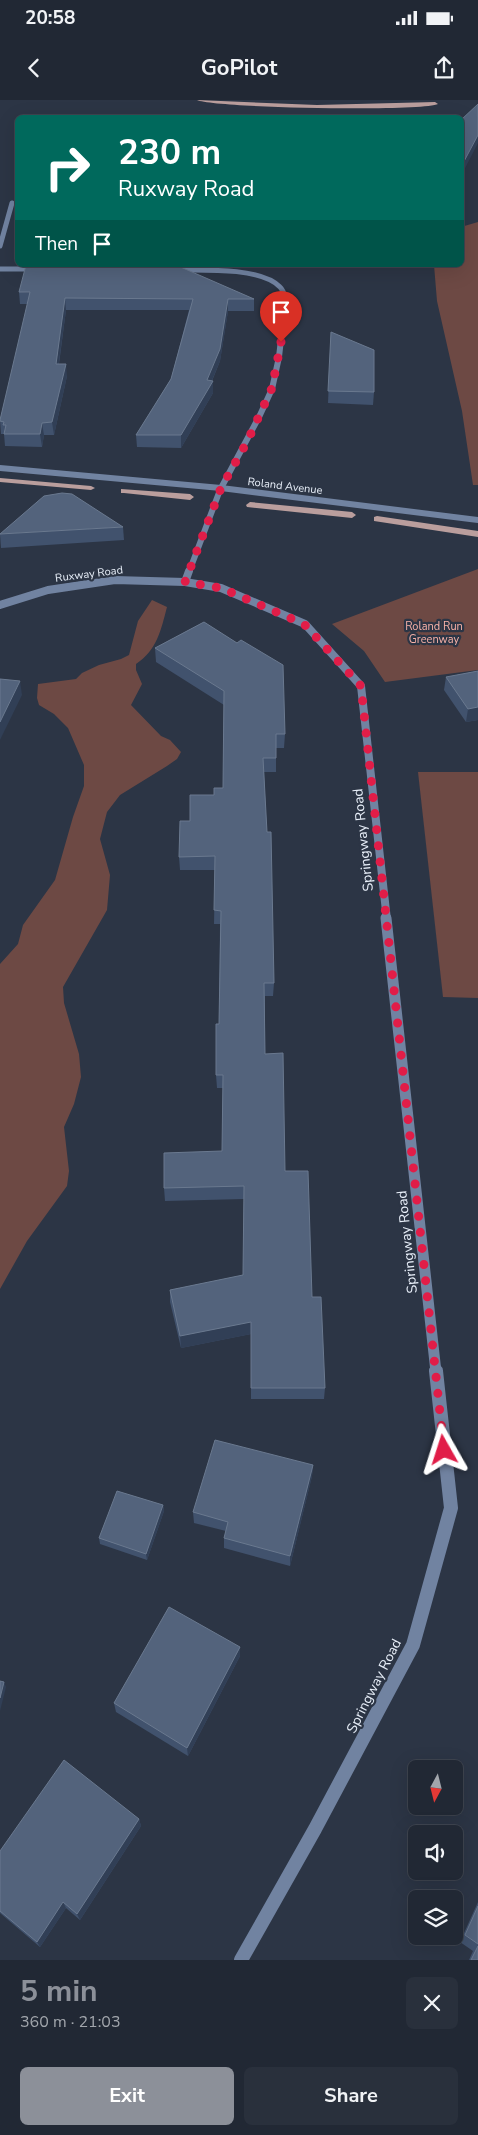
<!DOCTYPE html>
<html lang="en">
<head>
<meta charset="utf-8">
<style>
	:root { --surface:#212834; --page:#29303c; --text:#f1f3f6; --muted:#a2a6ac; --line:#3e444f; --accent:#8c9099 }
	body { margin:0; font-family:"Nunito Sans",sans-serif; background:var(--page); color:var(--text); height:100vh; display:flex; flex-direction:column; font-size:19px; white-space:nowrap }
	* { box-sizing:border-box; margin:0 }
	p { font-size:16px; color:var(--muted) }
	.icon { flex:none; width:28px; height:28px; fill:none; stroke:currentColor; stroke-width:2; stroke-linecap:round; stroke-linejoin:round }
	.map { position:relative; height:1860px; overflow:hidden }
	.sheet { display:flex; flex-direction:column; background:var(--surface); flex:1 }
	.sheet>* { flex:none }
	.top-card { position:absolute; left:15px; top:15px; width:449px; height:152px; border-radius:8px; box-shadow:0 5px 20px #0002,0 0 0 1px var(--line); background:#00695c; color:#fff; overflow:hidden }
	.needle { width:32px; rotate:187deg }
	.tools { position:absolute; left:408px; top:1660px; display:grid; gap:10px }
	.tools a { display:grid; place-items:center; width:55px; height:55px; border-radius:8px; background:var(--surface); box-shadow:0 5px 20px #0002,0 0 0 1px var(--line); font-size:25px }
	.pin { position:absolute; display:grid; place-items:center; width:42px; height:42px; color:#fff; margin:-51px -21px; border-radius:50% 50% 50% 0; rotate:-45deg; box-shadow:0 0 5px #0007 }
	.pin .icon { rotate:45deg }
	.me { position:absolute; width:55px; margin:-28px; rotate:354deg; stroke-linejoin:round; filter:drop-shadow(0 0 4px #0008) }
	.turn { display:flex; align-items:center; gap:18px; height:105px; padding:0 20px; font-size:22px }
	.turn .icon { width:65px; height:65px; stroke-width:2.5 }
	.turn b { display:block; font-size:35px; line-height:42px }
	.then { display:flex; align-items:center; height:48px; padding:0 20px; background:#0003; gap:10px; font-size:19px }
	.round { display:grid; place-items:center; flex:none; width:52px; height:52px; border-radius:8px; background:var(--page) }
	.headline { display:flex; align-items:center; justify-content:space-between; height:85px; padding:0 20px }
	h1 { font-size:30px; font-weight:700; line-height:38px; color:var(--accent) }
	.button { display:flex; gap:10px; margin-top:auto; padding:10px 20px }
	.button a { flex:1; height:58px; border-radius:8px; background:var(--accent); color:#fff; font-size:20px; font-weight:700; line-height:58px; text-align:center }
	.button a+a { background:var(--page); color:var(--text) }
	.status { display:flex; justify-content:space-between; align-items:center; height:35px; padding:0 25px; background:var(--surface); direction:ltr }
	.status svg { height:14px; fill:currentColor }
	header { display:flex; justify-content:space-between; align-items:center; height:65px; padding:0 20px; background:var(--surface); font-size:22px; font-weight:700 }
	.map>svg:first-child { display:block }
	.green { fill:#6d4944 }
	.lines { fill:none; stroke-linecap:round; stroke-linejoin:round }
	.stream { fill:#ba9e9d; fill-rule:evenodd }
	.street-far4 { stroke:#7183a1; stroke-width:5 }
	.street-far3 { stroke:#7183a1; stroke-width:6 }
	.street-far2 { stroke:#7183a1; stroke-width:8 }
	.street-far1 { stroke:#7183a1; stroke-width:11 }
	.street { stroke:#7183a1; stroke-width:14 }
	.wall { fill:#41526d }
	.shaded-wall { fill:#313f56 }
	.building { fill:#53637c; stroke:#6a798f }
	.route { stroke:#e11d48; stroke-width:9; stroke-dasharray:0 16.2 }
	.labels { text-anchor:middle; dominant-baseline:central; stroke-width:4.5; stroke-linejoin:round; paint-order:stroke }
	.far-street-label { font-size:11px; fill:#e8eff9; stroke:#2c3545 }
	.far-park-label { font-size:11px; fill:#f8b2a8; stroke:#2c3545 }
	.street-label { font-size:14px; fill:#e8eff9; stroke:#2c3545 }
</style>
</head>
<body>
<div class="status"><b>20:58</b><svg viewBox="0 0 49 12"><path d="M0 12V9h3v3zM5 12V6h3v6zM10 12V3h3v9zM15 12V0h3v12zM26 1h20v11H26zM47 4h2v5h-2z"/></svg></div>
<header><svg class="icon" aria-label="back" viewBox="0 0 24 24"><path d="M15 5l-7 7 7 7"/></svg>GoPilot<svg class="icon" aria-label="share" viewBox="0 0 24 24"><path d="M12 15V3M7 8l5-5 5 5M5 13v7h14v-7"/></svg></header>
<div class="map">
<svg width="478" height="1860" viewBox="0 0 478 1860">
	<rect width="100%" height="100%" fill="#2c3545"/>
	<g class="green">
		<path d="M478,122V385H473L462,311L437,201L434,165H461V127Z"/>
		<path d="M478,469V570L385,582L364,551L332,524Z"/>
		<path d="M152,500L167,507C161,530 157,550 136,564V570L142,584L131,605L161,636L170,640L181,652L177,659L167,666L120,695L107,712L100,739L110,775L107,810L63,887L64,903L79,954L81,977L74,1004L64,1027L69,1071L67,1086L27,1141L0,1189V864L18,844L23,825L55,780L73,717L84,686V665L68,628L54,614L39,605L37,598L38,584L76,579L82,573L99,565L121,559L129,555L138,521Z"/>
		<path d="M418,672H478V898L443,897Z"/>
	</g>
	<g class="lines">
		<g class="stream">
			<path d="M197,0L317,5L435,2L438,4C422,12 214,8 197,0Z"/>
			<path d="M0,378L91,386L95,388L91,390L0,382Z"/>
			<path d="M121,389L190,394L194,397L190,400L124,393H121Z"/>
			<path d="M250,402L352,412L356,415L352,418L247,407L246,405Z"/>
			<path d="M377,416L478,431V437L374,421V417Z"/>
		</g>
		<g class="street-far4">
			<path d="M0,146L12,103"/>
			<path d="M0,169H37"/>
			<path d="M174,170C201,170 261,167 280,187C285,192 285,199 285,206"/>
		</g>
		<g class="street-far3">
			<path d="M0,368L221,388L478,420"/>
			<path d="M189,472L220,390L260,315L272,289L279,257L285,204"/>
		</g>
		<g class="street-far2">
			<path d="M185,482L189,471"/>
			<path d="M0,505L48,490L115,480L185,482L221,488L305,524L361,586L387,820"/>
		</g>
		<path class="street-far1" d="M386,818L436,1272"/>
		<path class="street" d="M241,1860L315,1729L413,1545L451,1408L436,1271"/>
	</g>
	<g class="wall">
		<path d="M19,192L254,199V211H228L220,261L212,281H213V293L181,348L137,347L136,335L171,279L189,210H66L59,264L67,276L54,335H44L42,347L5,346L4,334H1L0,320L28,204H20Z"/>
		<path d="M331,232L374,292L373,305L328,303Z"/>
		<path d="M123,427L124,440L1,448L0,434Z"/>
		<path d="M204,522L285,634L284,648H276V672H264L274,883L273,896H265V954L285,1071L312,1197L325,1288L324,1299H251V1234L181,1248L170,1202V1190L243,1175L244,1099L165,1101L164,1088L222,1051L223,988H217L216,975L219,924L220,824H214L215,770H180L179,757L190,721L214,695L223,688L224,605L156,562L155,548Z"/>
		<path d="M478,571V620L466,622L444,590L446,577Z"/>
		<path d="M313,1365L312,1376L290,1466L224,1448V1438L226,1431L194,1423L193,1412Z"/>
		<path d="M163,1405L164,1411L147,1460L100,1444L99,1438Z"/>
		<path d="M240,1547V1556L188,1656L116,1612L114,1603Z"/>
		<path d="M139,1719L141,1726L80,1820L66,1808L40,1847L0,1813V1751Z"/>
		<path d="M478,1802V1860H469L473,1851L460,1842Z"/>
	</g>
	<g class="shaded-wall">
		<path d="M478,35V43L461,76V67Z"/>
		<path d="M65,198L66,210L57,276L56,264Z"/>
		<path d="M228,199V211L220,261L210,285L213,281V293L181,348V335L207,280Z"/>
		<path d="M66,264L67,276L54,335L52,322Z"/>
		<path d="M42,323L44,335L42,347L40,334Z"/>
		<path d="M20,581L22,595L0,640V622Z"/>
		<path d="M478,607V620L466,622L468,609Z"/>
		<path d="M251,1222V1234L181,1248L180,1236Z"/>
		<path d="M313,1365L312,1376L290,1466V1456Z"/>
		<path d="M163,1405L164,1411L147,1460L146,1454Z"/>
		<path d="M240,1547V1556L188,1656L187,1648Z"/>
		<path d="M4,1582L6,1587L0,1611V1598Z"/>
		<path d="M139,1719L141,1726L80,1820L77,1814Z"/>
		<path d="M63,1802L66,1808L40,1847L37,1842Z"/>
	</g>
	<g class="building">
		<path d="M478,4V35L461,67V20Z"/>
		<path d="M26,165H176L254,199H228L220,249L207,280L213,281L181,335H136L171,279L193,199L65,198L56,264H66L52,322L42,323L40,334H4L6,325H3L4,322L0,321V320L30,192H19Z"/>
		<path d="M331,232L374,250V292L328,291Z"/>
		<path d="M62,393L72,394L123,427L0,434L44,396Z"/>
		<path d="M204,522L237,543L241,540L283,565L285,634H276V658H263L267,732H271L274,883H264L265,954L283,953L285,1071H308L312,1197H321L325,1288H251V1222L180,1236L170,1190L243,1175L244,1086L164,1088V1053L222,1051L223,975H216V924H219L221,811L214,810L215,756L179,757L180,721H190V695H214V688H223L224,591L155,548Z"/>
		<path d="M478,571V607L468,609L446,577Z"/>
		<path d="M0,579L20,581L0,622Z"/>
		<path d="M215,1340L313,1365L290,1456L224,1438L228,1422L193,1412Z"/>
		<path d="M117,1391L163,1405L146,1454L99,1438Z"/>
		<path d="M169,1507L240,1547L187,1648L114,1603Z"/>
		<path d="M0,1581L4,1582L0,1598Z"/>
		<path d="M64,1660L139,1719L77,1814L63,1802L37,1842L0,1811V1751Z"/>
		<path d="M478,1806V1844L465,1835Z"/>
		<path d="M478,1846V1860H471Z"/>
	</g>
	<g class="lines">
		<path class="route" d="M281,242L272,288L247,342L221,388L185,482L221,488L304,524L361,586L444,1350"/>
	</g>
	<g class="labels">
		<g class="far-street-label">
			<text transform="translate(285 386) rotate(7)">Roland Avenue</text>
			<text transform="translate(89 474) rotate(-7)">Ruxway Road</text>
		</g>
		<g class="far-park-label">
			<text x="434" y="526">Roland Run<tspan x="434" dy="13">Greenway</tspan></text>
		</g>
		<g class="street-label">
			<text transform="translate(363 740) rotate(-96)">Springway Road</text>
			<text transform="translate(407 1142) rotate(-96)">Springway Road</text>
			<text transform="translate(374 1586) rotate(-63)">Springway Road</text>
		</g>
	</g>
</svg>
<div class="tools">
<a><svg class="needle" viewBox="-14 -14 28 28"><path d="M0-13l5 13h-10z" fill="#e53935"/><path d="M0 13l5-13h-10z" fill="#a2a6ac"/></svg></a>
<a><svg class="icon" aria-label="sound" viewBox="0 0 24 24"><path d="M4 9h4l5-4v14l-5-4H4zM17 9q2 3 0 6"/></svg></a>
<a><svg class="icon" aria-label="layers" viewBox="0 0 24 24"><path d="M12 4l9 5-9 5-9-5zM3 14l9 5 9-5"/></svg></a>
</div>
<div class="pin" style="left:281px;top:242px;background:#d93025"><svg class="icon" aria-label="arrive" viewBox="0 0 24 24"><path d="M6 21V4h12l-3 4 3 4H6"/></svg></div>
<svg class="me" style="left:444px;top:1350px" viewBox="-20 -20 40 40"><path d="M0-17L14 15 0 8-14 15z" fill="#e11d48" stroke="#fff" stroke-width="4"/></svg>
<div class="top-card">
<div class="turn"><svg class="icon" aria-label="right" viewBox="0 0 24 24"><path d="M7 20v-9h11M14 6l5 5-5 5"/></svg><div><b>230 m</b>Ruxway Road</div></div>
<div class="then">Then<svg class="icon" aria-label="arrive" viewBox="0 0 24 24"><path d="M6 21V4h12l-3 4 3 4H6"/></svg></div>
</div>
</div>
<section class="sheet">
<div class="headline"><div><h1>5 min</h1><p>360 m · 21:03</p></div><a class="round"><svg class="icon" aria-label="close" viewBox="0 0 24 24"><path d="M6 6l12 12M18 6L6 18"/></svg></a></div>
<div class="button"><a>Exit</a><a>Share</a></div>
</section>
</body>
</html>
